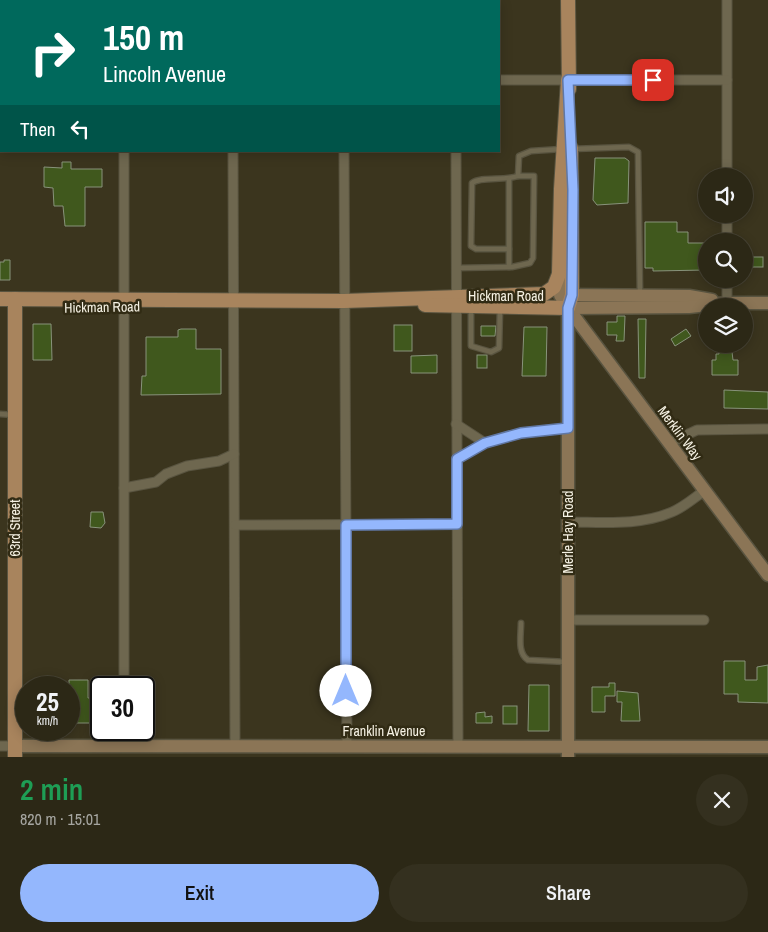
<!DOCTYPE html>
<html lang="en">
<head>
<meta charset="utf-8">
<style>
	:root { --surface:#2c2816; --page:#34301f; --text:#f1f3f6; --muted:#a6a6a1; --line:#484435; --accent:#94b7fd }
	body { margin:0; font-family:"Archivo Narrow",sans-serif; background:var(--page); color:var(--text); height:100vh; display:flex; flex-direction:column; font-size:19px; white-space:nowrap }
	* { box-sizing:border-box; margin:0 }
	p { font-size:16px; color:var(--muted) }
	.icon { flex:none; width:28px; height:28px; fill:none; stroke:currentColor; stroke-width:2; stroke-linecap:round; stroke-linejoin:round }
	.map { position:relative; height:757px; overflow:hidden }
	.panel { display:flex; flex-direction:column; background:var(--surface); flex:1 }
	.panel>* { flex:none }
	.banner { position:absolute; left:0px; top:0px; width:500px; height:152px; box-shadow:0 2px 12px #0003,0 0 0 1px var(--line); background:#00695c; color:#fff; overflow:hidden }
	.buttons { position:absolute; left:698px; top:168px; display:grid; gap:10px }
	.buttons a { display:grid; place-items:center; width:55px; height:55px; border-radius:50%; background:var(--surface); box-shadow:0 2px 12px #0003,0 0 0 1px var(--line); font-size:25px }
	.speed { position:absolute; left:15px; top:676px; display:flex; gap:10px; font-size:25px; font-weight:700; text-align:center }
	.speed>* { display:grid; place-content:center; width:65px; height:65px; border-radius:50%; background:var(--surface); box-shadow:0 2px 12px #0003,0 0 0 1px var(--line); line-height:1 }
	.speed small { font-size:12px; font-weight:400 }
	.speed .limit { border:2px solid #111; border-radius:8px; background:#fff; color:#111 }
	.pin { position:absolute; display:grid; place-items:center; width:42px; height:42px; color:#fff; margin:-21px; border-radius:10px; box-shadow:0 2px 8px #0006 }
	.me { position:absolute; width:55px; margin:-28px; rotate:0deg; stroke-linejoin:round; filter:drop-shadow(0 0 4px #0008) }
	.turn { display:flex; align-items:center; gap:18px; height:105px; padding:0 20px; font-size:22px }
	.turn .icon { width:65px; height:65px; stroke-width:2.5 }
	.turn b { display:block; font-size:35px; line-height:42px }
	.then { display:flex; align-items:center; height:48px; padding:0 20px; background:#0003; gap:10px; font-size:19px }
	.round { display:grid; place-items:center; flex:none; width:52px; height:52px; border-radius:26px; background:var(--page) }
	.headline { display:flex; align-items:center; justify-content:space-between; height:85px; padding:0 20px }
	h1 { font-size:30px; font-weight:600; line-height:38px; color:#1e9e55 }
	.action { display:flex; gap:10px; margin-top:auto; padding:10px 20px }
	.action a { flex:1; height:58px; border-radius:30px; background:var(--accent); color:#111; font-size:20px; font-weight:600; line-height:58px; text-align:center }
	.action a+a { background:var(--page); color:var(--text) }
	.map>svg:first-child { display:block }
	.building { fill:#40581d; stroke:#88937b }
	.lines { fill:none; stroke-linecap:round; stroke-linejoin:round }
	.lane-casing { stroke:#595440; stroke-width:7 }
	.street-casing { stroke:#595440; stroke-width:11 }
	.secondary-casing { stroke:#595440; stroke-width:15 }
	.primary-casing { stroke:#595440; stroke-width:16 }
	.lane { stroke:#6e674f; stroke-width:4.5 }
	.street { stroke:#6e674f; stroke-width:9 }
	.secondary { stroke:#8b7556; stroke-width:12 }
	.primary { stroke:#a8845d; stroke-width:14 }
	.route-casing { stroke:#6077a4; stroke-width:12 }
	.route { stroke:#94b7fd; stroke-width:9 }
	.labels { text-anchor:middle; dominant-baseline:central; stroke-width:5; stroke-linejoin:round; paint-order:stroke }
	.street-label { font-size:14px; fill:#f6f2e4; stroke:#312b14 }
</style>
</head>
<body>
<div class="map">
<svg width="768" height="757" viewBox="0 0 768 757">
	<rect width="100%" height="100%" fill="#3b351e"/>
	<g class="building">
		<path d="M595,158H625L629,161L628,203L597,205L593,200Z"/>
		<path d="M62,162H71V169H102V187H85V226H65L63,206H54L53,188L44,187V167L62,168Z"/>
		<path d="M645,222H677V232H688V243H706V270L653,271V268H645Z"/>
		<rect x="746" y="257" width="17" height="10"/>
		<path d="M4,260H10V280H0V262H4Z"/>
		<path d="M617,316H625L624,341H616L617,335H607V322H617Z"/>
		<path d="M638,319H646L645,378H639Z"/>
		<path d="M33,324H51L52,360H33Z"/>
		<rect x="394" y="325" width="18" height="26"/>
		<path d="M481,326H496L495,336H481Z"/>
		<path d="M524,327H547L546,376H522Z"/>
		<path d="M181,329H196V349H221V394L141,395L142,376H146V337H178V330Z"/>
		<path d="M686,329L691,336L675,346L671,339Z"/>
		<path d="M720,344H731L733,360H738V375H712V360H716V354H719Z"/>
		<path d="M437,355V373H411V356Z"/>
		<rect x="477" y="355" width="10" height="13"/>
		<path d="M724,390L768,392V409L724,408Z"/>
		<path d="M91,512H103L105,523L101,528L90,527Z"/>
		<path d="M724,661H745V680H757V667L768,665V703L738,702V694H724Z"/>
		<path d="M69,680H88V698H92V704H101V718H96L92,723H69Z"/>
		<path d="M609,683H615V696H605V712H592V687H609Z"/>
		<path d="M529,685H549V731H528Z"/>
		<path d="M617,691L638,693L640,721H621L622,702H617Z"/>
		<rect x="503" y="706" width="14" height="18"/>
		<path d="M485,712V717L492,716V723H476V713Z"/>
	</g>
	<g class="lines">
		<g class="lane-casing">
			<g id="lane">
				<path d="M572,149L629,147L638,152L640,294"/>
				<path d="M509,249H476L471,246L472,183C481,176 504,181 518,176"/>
				<path d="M509,267V179"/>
				<path d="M456,268L512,267L530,263L533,258L534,176H518L519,156L531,151L562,149"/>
				<path d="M471,308V346L491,352L499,348L500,309"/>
				<path d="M0,414L14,415"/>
				<path d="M521,623C521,636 517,653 528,660L567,662"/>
			</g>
		</g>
		<g class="street-casing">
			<g id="street">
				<path d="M124,0V1"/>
				<path d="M233,0V1"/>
				<path d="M455,0V1"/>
				<path d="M727,0V176"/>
				<path d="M344,1V0"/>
				<path d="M499,80H727"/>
				<path d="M0,87H1"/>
				<path d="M124,151V299"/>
				<path d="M233,151L235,746"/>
				<path d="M344,151L347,746"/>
				<path d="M456,151L458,746"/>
				<path d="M727,214V241"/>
				<path d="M727,303V279"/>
				<path d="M456,424L485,443"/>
				<path d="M669,443L697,430L768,429"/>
				<path d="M457,459L485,443L521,433L568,428"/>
				<path d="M124,488L156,482L166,474L187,466L219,461L234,454"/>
				<path d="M568,522C603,522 640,526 672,512C684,507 694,498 704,491"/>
				<path d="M235,525L457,524"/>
				<path d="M568,620H704"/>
				<path d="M124,688V307"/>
				<path d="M124,730V746"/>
				<path d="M0,746H15"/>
			</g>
		</g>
		<g class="secondary-casing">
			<g id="secondary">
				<path d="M561,274L560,295L568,308L768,575"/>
				<path d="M562,295L689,296L712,300"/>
				<path d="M568,308V757"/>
				<path d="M568,308L689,307L727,303H768"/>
				<path d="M15,746L768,747"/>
			</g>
		</g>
		<g class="primary-casing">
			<g id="primary">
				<path d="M568,0L569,89"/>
				<path d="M0,299L344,301L544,294L554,287L559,274L561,189L568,80"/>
				<path d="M15,299V757"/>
				<path d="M425,305L568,308L572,295L571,148"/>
			</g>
		</g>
		<use href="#lane" class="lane"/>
		<use href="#street" class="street"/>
		<use href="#secondary" class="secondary"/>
		<use href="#primary" class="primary"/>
	</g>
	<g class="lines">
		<g class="route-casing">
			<path id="route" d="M346,691V525L457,524V459L485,443L521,433L568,428V308L572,295L573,190L568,80H653"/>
		</g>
		<use href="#route" class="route"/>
	</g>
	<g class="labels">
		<g class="street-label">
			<text x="506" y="296">Hickman Road</text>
			<text transform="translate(102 307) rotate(-1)">Hickman Road</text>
			<text transform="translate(680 433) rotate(53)">Merklin Way</text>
			<text transform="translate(15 528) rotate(-90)">63rd Street</text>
			<text transform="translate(568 532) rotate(-90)">Merle Hay Road</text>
			<text x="384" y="731">Franklin Avenue</text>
		</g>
	</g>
</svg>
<div class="buttons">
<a><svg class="icon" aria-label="sound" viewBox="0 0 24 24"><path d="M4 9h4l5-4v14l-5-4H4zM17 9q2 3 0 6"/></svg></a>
<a><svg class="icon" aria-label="search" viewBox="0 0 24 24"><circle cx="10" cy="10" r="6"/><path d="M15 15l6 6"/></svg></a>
<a><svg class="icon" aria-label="layers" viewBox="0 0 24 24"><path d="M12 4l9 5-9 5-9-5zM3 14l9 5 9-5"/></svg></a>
</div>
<div class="speed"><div>25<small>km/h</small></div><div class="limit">30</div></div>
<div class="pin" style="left:653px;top:80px;background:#d93025"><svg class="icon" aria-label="arrive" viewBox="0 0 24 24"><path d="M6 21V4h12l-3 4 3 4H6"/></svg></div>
<svg class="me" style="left:346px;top:691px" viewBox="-20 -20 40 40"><circle r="19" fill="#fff"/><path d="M0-13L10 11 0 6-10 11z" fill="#94b7fd"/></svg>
<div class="banner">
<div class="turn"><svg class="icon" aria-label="right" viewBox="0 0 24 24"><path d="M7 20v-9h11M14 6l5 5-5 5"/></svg><div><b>150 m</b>Lincoln Avenue</div></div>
<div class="then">Then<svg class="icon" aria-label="left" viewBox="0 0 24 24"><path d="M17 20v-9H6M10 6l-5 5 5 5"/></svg></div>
</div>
</div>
<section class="panel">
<div class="headline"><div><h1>2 min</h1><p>820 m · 15:01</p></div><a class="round"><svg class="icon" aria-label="close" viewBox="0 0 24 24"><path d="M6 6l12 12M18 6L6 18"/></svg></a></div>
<div class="action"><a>Exit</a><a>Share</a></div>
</section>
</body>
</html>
